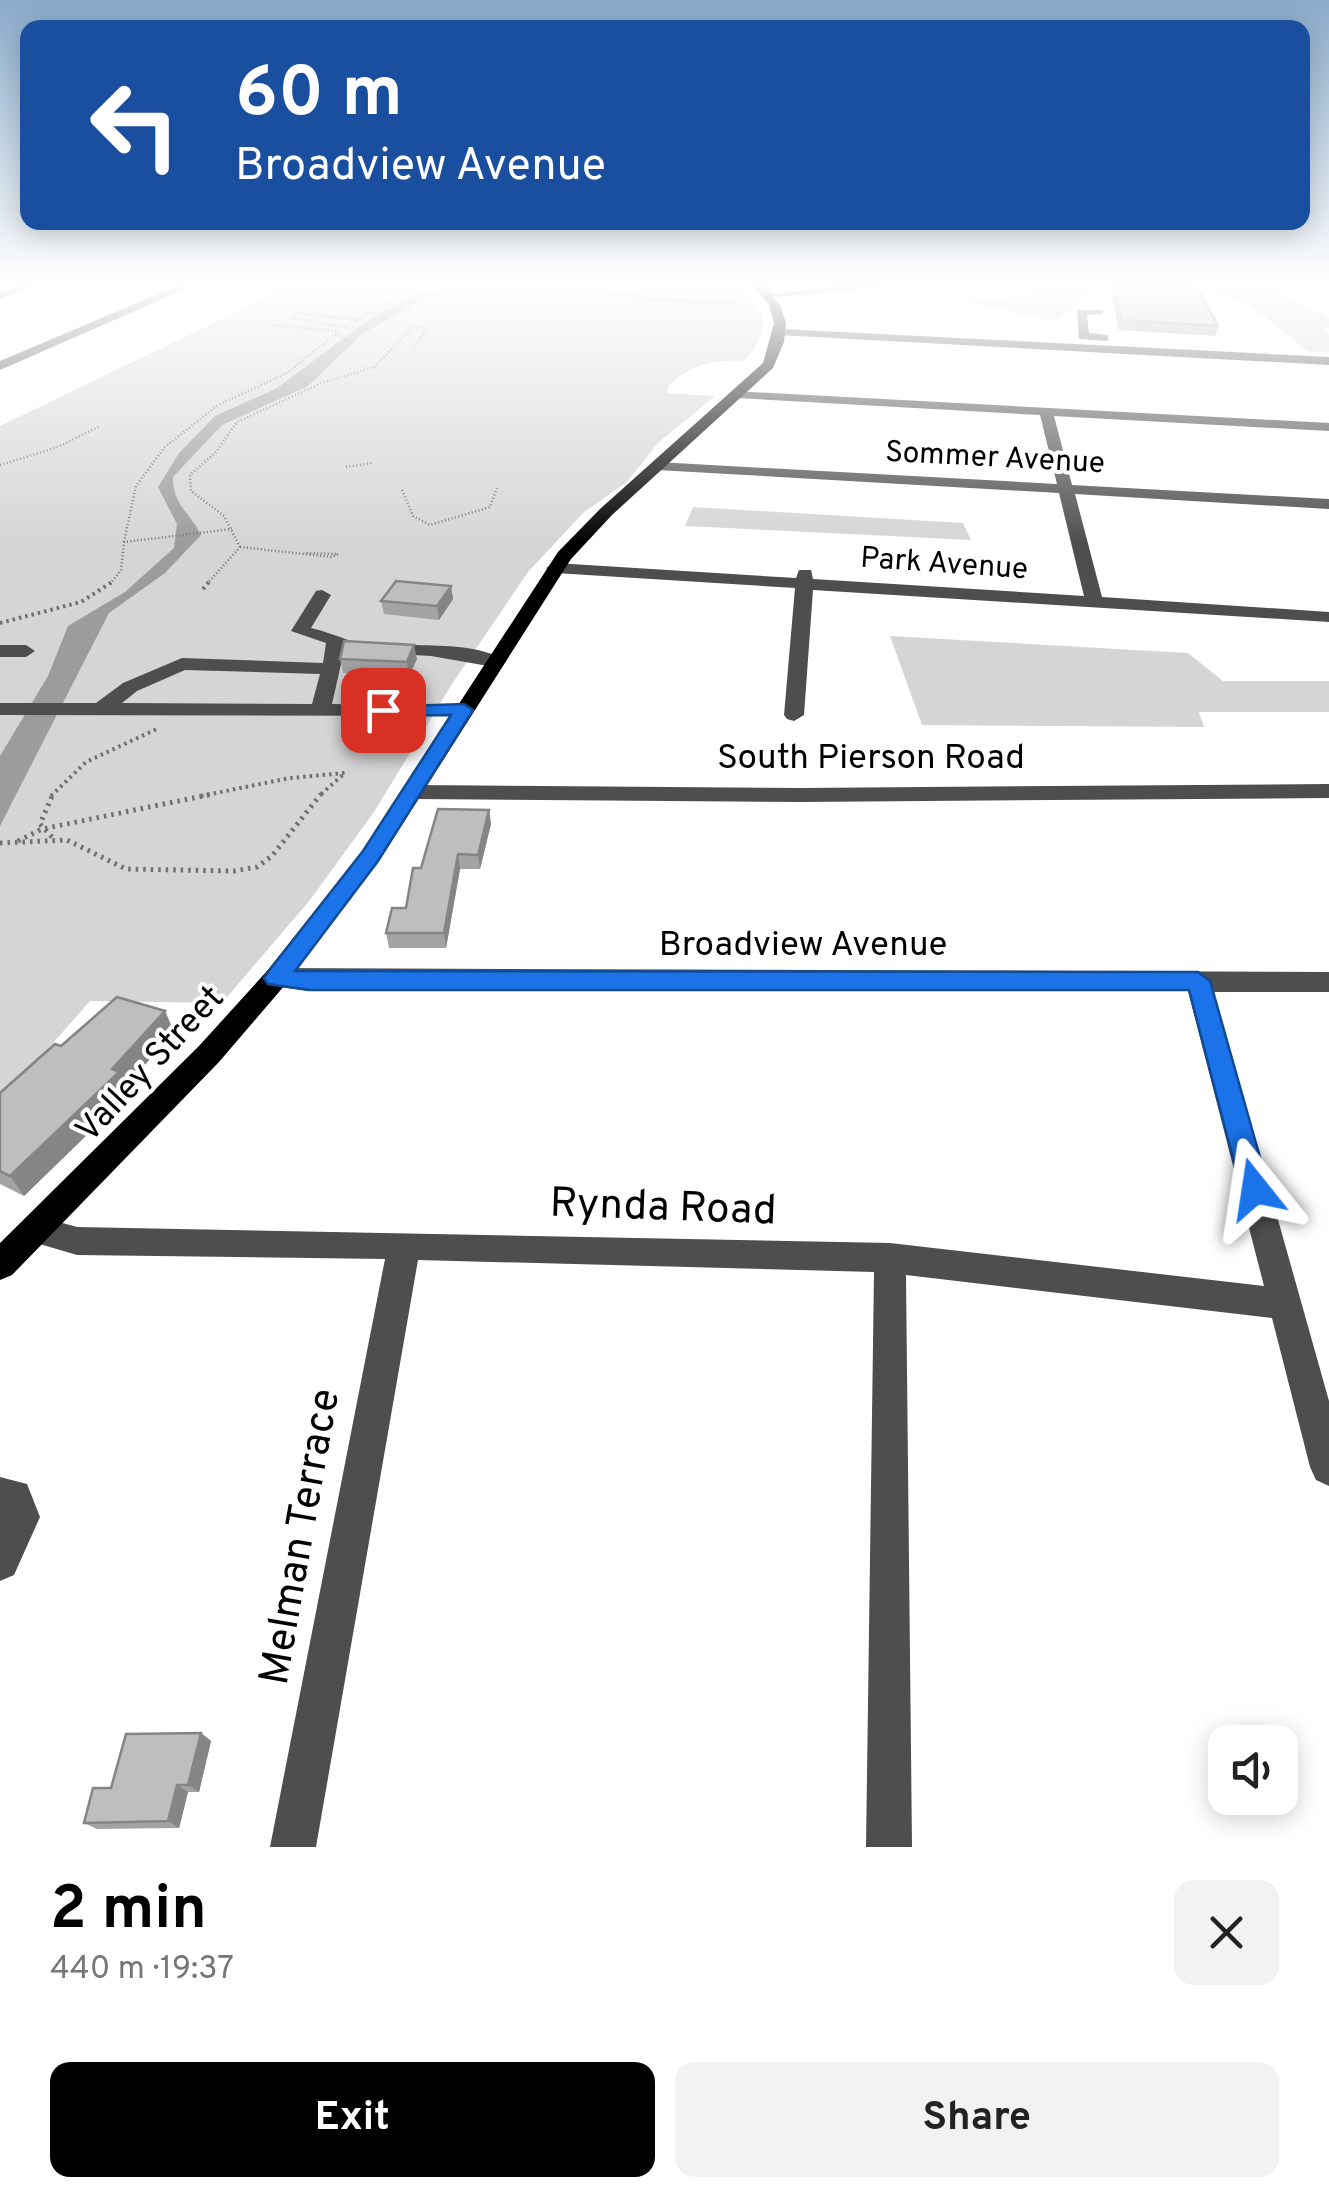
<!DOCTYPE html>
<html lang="en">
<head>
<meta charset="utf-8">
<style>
	:root { --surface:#fff; --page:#f2f2f2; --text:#222; --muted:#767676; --accent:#000 }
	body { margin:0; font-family:Overpass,sans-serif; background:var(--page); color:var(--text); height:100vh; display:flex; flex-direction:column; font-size:38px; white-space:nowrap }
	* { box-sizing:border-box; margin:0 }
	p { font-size:32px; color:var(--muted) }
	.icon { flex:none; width:55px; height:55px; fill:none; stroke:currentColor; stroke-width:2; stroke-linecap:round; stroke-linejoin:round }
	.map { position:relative; height:1847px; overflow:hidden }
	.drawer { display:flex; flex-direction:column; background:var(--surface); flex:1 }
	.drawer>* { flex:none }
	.hud { position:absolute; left:20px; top:20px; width:1290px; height:210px; border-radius:20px; box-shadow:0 5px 25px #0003; background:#1a4fa0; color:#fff; overflow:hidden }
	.fabs { position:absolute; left:1208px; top:1725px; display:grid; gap:20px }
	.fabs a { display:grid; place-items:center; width:90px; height:90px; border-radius:20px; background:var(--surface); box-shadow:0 5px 25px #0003; font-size:50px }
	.pin { position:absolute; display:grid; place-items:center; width:85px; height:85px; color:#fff; margin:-42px; border-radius:20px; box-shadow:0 5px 15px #0006 }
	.me { position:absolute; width:110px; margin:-55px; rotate:345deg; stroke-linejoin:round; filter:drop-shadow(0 0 8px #0008) }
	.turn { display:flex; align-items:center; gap:35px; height:210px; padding:0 50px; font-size:45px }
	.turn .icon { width:130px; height:130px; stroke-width:2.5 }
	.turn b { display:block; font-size:70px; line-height:85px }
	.round { display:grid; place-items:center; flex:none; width:105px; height:105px; border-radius:20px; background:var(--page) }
	.summary { display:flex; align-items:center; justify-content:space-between; height:170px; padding:0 50px }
	h1 { font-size:60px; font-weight:700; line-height:75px; color:var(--accent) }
	.action { display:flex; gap:20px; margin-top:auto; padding:20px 50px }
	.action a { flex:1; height:115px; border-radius:20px; background:var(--accent); color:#fff; font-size:40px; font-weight:700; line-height:115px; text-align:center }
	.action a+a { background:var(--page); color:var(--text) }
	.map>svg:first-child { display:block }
	.green { fill:#d5d5d5 }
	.water { fill:#9c9c9c }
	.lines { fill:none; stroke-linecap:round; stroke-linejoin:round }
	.stream { stroke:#9c9c9c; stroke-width:4 }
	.path-far2 { stroke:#707070; stroke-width:2.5; stroke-dasharray:1 2.5; stroke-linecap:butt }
	.path-far1 { stroke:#707070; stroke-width:4; stroke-dasharray:2.5 4; stroke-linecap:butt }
	.path { stroke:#707070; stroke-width:5; stroke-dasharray:2.5 5; stroke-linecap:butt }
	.minor { fill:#4e4e4e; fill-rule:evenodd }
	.major { fill:#000; fill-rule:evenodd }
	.wall { fill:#a3a3a3 }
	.shaded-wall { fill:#858585 }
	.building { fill:#bebebe; stroke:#858585; stroke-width:2.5 }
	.route { fill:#1a73e8; stroke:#114b97; stroke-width:2.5 }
	.labels { text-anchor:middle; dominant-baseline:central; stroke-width:8; stroke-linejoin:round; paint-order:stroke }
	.far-street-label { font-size:30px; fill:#000; stroke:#fff }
	.street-label { font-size:35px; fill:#000; stroke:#fff }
	.near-street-label { font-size:42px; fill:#000; stroke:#fff }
</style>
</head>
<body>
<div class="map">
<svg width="1329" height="1847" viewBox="0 0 1329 1847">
	<rect width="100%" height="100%" fill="#fff"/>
	<g class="green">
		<path d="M290,286H742C768,317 772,330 744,361C712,360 692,364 668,386L667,393L715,396L658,443L627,482L584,512L528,572L452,684L374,812L310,900L222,1003L90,1001L25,1075L0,1096V426Z"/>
		<path d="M1026,286H1086L1081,302L1054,321L962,300L1034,296Z"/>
		<path d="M1194,286H1269L1329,318V328L1324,330L1329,334V352H1309L1250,305Z"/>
		<path d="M693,507L963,523L971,540L685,526Z"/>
		<path d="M890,636L1188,653L1223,681H1329V712H1199L1204,727L922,725Z"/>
	</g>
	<path class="water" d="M450,286H476L426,298L362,334L308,386L222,425L173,477C172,504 191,514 201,535L165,573L109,613L0,826V756L48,676L68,626L125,592L174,548L177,524L158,487L179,453L215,416L277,388L372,317L420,293Z"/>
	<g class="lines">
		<path class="stream" d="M591,290L657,300L732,303"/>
		<g class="path-far2">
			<path d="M393,289H411"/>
			<path d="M355,322L416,286"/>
			<path d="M269,325L339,331"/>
			<path d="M346,327L291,318L301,313L358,320"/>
			<path d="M0,465L58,447L100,426"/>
			<path d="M346,467L373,463"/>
			<path d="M402,490L413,516L430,525L490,507L497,488"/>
			<path d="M124,542L136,486L165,447L218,405L287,373L336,334L356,345"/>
			<path d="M240,547L224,516L191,491L190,475L216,452L237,422L322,383L374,367L413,327L427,328L414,349"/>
			<path d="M240,547L332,557L338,554L304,553"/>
			<path d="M110,584L121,570L124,542L232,529"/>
			<path d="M207,584L240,547"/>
		</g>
		<g class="path-far1">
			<path d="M203,589L209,582"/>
			<path d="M0,623L81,602L112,582"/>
			<path d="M51,796L86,762L159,728"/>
			<path d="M201,796L290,778L345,773L319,796"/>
		</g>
		<g class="path">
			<path d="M52,837L40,824L53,794"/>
			<path d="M18,841L42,829L213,794"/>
			<path d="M0,843L67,840L126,869L234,871L257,867L272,856L321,794"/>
		</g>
		<g class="minor">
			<path d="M18,286H34L0,299V292Z"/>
			<path d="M177,286H192L0,370V361Z"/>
			<path d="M842,286H894L768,298L763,295Z"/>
			<path d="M1077,310H1103V314L1087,315L1089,333L1108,335V341L1079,339Z"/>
			<path d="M782,329L1329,357V365L778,335Z"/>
			<path d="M732,391L1329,423V431L1054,416L1072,485L1329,499V509L1075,494L1102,597L1329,612V622L813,590L804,715L794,721L787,719L784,715L795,588L555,573L546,568L555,563L796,578L799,570H811L813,579L1084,596L1059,493L657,470L650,466L657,462L1057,484L1040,415L737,398L732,397Z"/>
			<path d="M322,590L331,595L311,628C324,631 337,636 348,640C383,651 473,636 504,661L494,667L431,656L344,651L332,704L471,706L474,710L464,716L0,715V703H96L123,683L182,658L323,663L326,643L291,631L316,591ZM185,670L320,674L312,704L122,703L137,691Z"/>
			<path d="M0,645H26L35,651L26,657H0Z"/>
			<path d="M1329,784V798L801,802L414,799L403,792L414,785L801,788Z"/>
			<path d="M276,968L1329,972V992H1214L1329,1401V1486L1316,1480L1310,1467L1272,1318L906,1275L912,1847H866L874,1272L418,1260L316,1847H270L385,1259L77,1255L26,1240L21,1230L26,1220L37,1216L77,1227L890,1243L1264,1286L1188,991H309L267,985L263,978L267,971Z"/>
			<path d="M0,1477L27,1484L40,1517L14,1575L0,1581Z"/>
		</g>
		<path class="major" d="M754,286H765L780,305L786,323L784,342L773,368L612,515L571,559L379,861L285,985L219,1062L12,1275L0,1280V1243L199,1046L267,971L363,851L558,552L600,509L763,363L774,323L769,305Z"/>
	</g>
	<g class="wall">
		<path d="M1109,286H1197L1218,326L1215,336L1119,330Z"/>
		<path d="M451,586L453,599L439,620L384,614L381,601Z"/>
		<path d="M340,659H417L409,676L343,673Z"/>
		<path d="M489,810L491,824L480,869H460L446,948H389L386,933L406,908L421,868Z"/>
		<path d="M165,1011L174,1032L126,1086L130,1093L24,1196L0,1184V1093L61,1046Z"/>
		<path d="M201,1733L211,1741L199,1792H188L179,1828L97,1829L84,1823L111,1788Z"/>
	</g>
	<g class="shaded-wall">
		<path d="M451,586L453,599L439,620L437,606Z"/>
		<path d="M414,645L417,659L409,676L407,662Z"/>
		<path d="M489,810L491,824L480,869L478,855Z"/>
		<path d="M458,854L460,869L446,948L444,933Z"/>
		<path d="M165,1011L174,1032L126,1086L130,1093L24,1196L10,1176Z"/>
		<path d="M201,1733L211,1741L199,1792L188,1785Z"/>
		<path d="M177,1785L188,1792L179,1828L168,1821Z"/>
	</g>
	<g class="building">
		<path d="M1114,286H1197L1218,326L1122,320Z"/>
		<path d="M396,581L451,586L437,606L381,601Z"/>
		<path d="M344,641L414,645L407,662L340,659Z"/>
		<path d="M438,809L489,810L478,855L458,854L444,933H386L392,908H406L413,868H421Z"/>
		<path d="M117,997L165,1011L112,1069L119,1072L10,1176L0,1171V1093L55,1044L61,1046Z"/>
		<path d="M201,1733L188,1785H177L168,1821L84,1823L93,1788H111L126,1734Z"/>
	</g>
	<linearGradient id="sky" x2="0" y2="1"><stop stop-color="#89aaca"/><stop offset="0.52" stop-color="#fff"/><stop offset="1" stop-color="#fff" stop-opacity="0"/></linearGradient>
	<rect width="1329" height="545" fill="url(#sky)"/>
	<path class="route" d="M464,704L473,710L378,861L295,971L1198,972L1210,981L1269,1189L1265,1197L1255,1201L1245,1197L1241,1189L1189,990H309L268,984L264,978L268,972L363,851L451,715L383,716L374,710L376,707Z"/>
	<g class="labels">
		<g class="far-street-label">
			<text transform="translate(995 459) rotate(3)">Sommer Avenue</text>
			<text transform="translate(944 565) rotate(4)">Park Avenue</text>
		</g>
		<g class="street-label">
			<text x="871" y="759">South Pierson Road</text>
			<text x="803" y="946">Broadview Avenue</text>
			<text transform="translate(151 1065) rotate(-47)">Valley Street</text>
		</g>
		<g class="near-street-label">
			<text transform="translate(663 1209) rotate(2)">Rynda Road</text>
			<text transform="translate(302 1537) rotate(-80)">Melman Terrace</text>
		</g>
	</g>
</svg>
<div class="fabs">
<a><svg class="icon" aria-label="sound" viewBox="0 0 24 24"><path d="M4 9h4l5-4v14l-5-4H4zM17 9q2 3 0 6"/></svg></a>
</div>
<div class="pin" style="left:383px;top:710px;background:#d93025"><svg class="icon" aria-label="arrive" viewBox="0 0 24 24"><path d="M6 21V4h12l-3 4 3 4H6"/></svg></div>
<svg class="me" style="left:1255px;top:1189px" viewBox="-20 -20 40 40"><path d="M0-17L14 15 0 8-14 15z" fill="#1a73e8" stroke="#fff" stroke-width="4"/></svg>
<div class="hud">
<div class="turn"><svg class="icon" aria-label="left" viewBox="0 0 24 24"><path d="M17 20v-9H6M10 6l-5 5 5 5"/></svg><div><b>60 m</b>Broadview Avenue</div></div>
</div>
</div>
<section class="drawer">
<div class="summary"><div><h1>2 min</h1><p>440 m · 19:37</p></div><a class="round"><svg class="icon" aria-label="close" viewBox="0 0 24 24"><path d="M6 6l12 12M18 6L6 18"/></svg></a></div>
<div class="action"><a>Exit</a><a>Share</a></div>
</section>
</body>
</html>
